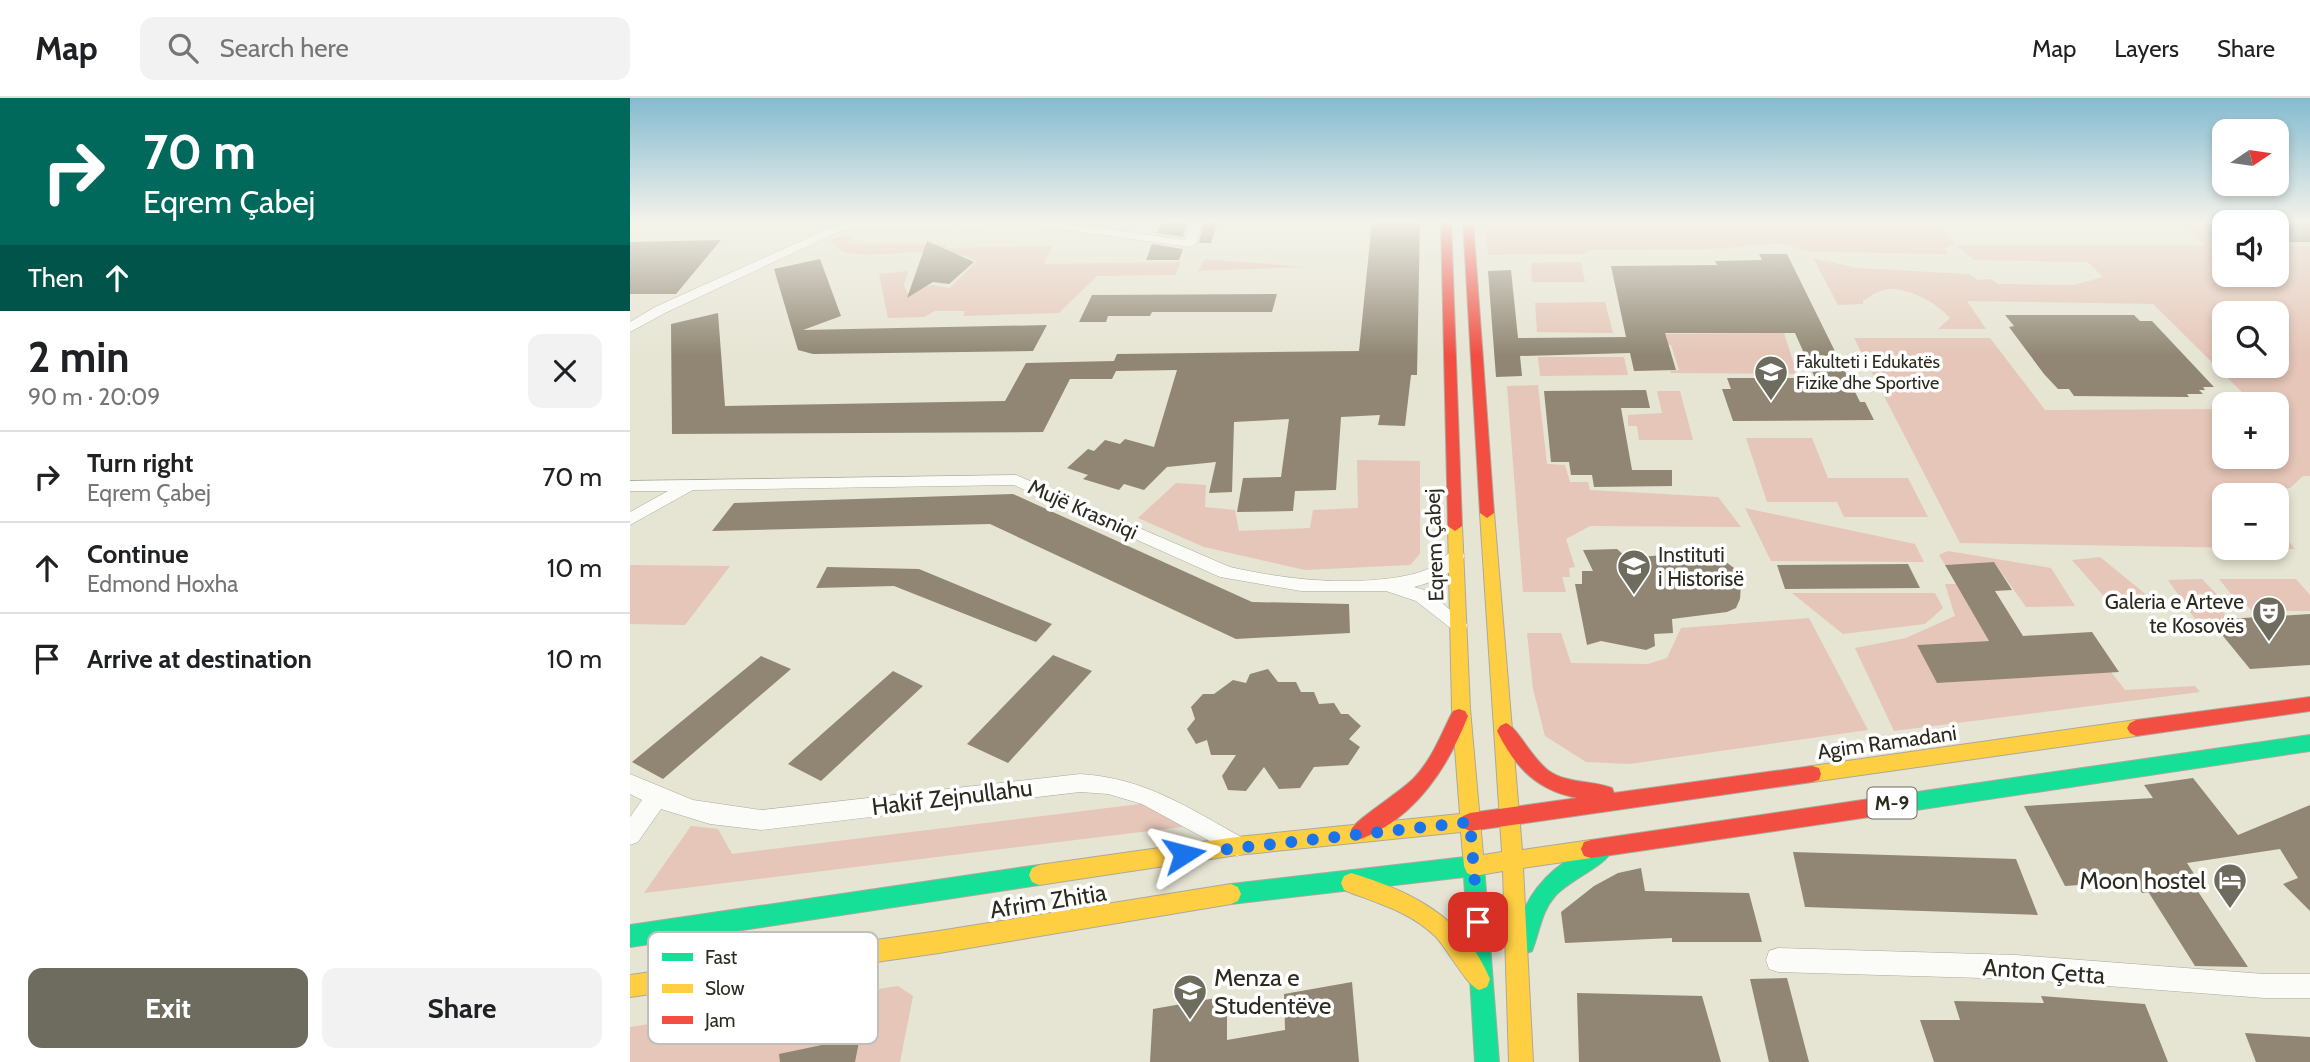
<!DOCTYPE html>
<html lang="en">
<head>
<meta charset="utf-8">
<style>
	:root { --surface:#fff; --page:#f2f2f2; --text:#202124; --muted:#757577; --line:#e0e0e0; --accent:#6e6c5e }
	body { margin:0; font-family:Cabin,sans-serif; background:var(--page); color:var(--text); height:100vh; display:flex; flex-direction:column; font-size:26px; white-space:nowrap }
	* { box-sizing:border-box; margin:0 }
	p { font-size:23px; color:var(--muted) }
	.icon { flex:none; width:38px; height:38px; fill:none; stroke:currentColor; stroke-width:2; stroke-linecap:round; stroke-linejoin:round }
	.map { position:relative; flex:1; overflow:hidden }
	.side { display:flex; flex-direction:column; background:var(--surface); width:630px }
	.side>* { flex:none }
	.hud { background:#00695c; color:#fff; overflow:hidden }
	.needle { width:46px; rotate:77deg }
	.buttons { position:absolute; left:1582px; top:21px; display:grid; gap:14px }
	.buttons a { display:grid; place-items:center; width:77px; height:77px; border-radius:14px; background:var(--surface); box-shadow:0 4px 10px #0003; font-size:35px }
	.pin { position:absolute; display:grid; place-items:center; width:60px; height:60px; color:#fff; margin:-30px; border-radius:14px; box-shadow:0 4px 10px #0006 }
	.me { position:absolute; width:77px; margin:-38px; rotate:81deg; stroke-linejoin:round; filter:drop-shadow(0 0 5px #0008) }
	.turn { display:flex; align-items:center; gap:24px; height:147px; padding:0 28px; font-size:32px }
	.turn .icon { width:91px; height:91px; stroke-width:2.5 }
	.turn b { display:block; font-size:49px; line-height:60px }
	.then { display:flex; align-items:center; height:66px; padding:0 28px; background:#0003; gap:14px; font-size:26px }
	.round { display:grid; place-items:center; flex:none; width:74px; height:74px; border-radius:14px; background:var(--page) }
	.summary { display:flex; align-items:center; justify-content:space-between; height:119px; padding:0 28px }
	h1 { font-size:42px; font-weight:700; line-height:52px }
	.primary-button { display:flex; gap:14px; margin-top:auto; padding:14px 28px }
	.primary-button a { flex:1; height:80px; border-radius:14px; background:var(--accent); color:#fff; font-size:28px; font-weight:700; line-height:80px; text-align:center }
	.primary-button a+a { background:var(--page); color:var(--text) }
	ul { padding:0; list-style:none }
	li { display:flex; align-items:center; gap:21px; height:91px; padding:0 28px; border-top:2px solid var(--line) }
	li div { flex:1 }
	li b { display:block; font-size:26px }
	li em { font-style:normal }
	header { display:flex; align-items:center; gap:42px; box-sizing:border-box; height:98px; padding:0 35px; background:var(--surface); border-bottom:2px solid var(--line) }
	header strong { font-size:33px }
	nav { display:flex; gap:38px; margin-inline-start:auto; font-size:24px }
	.search { width:490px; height:63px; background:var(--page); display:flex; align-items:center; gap:18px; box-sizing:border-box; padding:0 24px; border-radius:14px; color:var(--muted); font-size:26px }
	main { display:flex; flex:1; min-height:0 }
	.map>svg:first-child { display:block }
	.green { fill:#e5c6b8; fill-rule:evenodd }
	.building { fill:#908673 }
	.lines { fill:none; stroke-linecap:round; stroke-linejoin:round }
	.street-casing { stroke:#aba99b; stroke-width:1 }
	.fast-casing { stroke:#aba99b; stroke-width:2 }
	.slow-casing { stroke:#aba99b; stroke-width:2 }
	.jam-casing { stroke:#aba99b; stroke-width:2 }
	.street { fill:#fbfbf8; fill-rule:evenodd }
	.fast { fill:#16e098; fill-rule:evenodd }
	.slow { fill:#ffcf43; fill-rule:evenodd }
	.jam { fill:#f24e42; fill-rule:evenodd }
	.route { stroke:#1a73e8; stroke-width:12; stroke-dasharray:0 21.6 }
	.labels { text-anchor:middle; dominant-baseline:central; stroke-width:7; stroke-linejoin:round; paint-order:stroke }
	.far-poi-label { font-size:18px; fill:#2d2b1f; stroke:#fff; text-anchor:start }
	.shield { fill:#fff; stroke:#6c6b62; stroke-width:2 }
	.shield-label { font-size:19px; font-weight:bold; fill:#2d2b1f }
	.street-label { font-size:21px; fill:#2d2b1f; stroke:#fff }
	.poi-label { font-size:21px; fill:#2d2b1f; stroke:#fff; text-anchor:start }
	.near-street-label { font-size:24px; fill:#2d2b1f; stroke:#fff }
	.near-poi-label { font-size:24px; fill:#2d2b1f; stroke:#fff; text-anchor:end }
	.key { fill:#fff; stroke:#c0bfbc; stroke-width:2 }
	.key-label { font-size:19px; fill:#2d2b1f }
</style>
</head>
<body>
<header>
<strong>Map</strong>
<div class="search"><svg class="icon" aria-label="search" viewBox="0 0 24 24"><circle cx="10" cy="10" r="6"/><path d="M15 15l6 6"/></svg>Search here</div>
<nav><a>Map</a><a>Layers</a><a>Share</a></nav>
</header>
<main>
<section class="side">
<div class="hud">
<div class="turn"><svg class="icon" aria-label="right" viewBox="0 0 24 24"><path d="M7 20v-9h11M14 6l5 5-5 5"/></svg><div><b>70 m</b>Eqrem Çabej</div></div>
<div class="then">Then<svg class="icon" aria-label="ahead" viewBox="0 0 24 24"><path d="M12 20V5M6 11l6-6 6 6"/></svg></div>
</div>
<div class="summary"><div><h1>2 min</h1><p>90 m · 20:09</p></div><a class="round"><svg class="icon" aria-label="close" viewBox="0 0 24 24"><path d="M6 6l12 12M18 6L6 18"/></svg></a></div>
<ul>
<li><svg class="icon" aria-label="right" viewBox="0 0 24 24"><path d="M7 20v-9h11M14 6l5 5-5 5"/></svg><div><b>Turn right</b><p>Eqrem Çabej</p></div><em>70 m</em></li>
<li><svg class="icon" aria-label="ahead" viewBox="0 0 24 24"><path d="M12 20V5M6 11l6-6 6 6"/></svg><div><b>Continue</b><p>Edmond Hoxha</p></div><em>10 m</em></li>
<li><svg class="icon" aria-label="arrive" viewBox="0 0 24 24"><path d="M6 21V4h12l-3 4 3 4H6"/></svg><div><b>Arrive at destination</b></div><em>10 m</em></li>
</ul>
<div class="primary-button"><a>Exit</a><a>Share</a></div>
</section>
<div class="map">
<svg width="1680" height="964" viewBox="0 0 1680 964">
	<rect width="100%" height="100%" fill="#e6e4d3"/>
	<g class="green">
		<path d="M855,123H1306L1326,147H1575L1549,123H1572L1594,143V177H1647V148H1680V378H1673L1660,390L1618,393L1620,397H1594V450H1647V429L1665,451L1330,445L1224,240H1360L1415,312L1594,311V359H1647V306H1624L1523,206L1337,203L1356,231H1308L1320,220C1306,204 1275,187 1253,192C1246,194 1239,199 1233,203V206L1208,207L1183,160L1228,170L1339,176L1348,182L1361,181L1368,186L1444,187L1473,179L1458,164L1344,162L1325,147L1314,150L1318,156L1183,154L1149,146L1078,151L963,152L954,156L858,157ZM1594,215H1647V268H1594Z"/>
		<path d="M212,138H227L216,145L317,146L315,150L423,148L414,166L551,164L545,177L467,178L429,215L333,218L335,213H305L294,219L258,220L249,176L278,173L274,187L277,195L302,187L320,190L347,163L332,157L291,154L236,157L212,154L199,142Z"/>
		<path d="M575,161L675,169L568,173Z"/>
		<path d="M951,164L955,184H902L901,165Z"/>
		<path d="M975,204L983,235L907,234L905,205Z"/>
		<path d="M1154,235L1167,276L1041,275L1040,273L1049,272L1041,247L1030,246L1026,236Z"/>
		<path d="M908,259H994L998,277L910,278Z"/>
		<path d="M908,287L917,366L935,367L940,384H958L960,392L1088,399L1111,429L960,428L936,441L945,469L939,470L940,479H932L936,494H893L877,288Z"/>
		<path d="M1027,293H1050L1063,342H1009L1007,328H998V317L1032,315Z"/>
		<path d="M1116,340H1182L1198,380H1278L1298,419H1214L1207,404H1137Z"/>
		<path d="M727,362L790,363V456L780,467L675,472L574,449L508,420L546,385L576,387L575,409L605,412L609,433L680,430L683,412L728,410Z"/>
		<path d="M1115,410L1285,446L1294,464L1141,463Z"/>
		<path d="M1318,453L1421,470L1445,508L1396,509L1364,464L1315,467L1309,457Z"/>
		<path d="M1470,459L1519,499L1520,509L1486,512L1442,462Z"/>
		<path d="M0,467L100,468L55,527L0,526Z"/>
		<path d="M1572,481L1593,503L1586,505L1598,521H1565L1538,482Z"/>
		<path d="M1589,481H1666L1680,497V513H1622L1614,504L1606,502Z"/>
		<path d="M1315,486H1326L1359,543L1287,547L1307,585L1481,574L1495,592L1565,588L1570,594L1264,633L1225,550L1276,540L1325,518Z"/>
		<path d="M1162,495H1305L1313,510L1295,526L1213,536Z"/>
		<path d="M1179,520L1238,632L999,666L956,664L915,638L903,591L897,535H931L941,565L1018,566L1037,560L1051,530Z"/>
		<path d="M510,706L539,713L560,728L14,795L61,728L88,731L102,756Z"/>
		<path d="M268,888L283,898L270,964H0V929Z"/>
	</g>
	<g class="building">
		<path d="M532,123H558L553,139L527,135Z"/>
		<path d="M574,123H588L581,145H569Z"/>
		<path d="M742,123H790L787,277H781L775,328L748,327L750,317L711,319L706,392L665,393L663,413L607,414L613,380L651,379L659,321L604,324L602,394L579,395L586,364L537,369L514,392L494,386L489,392L453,381L458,377L437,370L458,351L464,353L475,342L490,346L495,341L524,349L547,272L486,273L482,281H440L413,334L42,336L41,226L88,215L95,308L375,303L396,265L484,263L487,256L729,253Z"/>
		<rect x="1647" y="123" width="33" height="21"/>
		<path d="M91,142L46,196H0V144Z"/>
		<path d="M297,143L344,164L319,186L303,184L277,200Z"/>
		<path d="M522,146L553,151L549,162H516Z"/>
		<path d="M1129,156H1157L1230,304H1235L1244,322L1103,323L1092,291H1101L1097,280H1185L1165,235H1035L1046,272L1004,273L1000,255L890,258L892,278L866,279L858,173L881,172L888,240L996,239L981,168L1087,167L1085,163L1132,162Z"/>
		<path d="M190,161L211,218L173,232L417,227L403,253L183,256L168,252L144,171Z"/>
		<path d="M647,196L642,214H522L520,218H478L476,224H449L462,197Z"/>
		<path d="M1375,217H1504L1510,223H1522L1584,289H1573L1575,292H1569L1573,296H1557L1559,299L1444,298L1439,291H1428L1414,276L1379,229L1384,228Z"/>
		<path d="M1016,292L1020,310H991L1002,372H1042V388L964,389L962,377H941L939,364H921L914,293Z"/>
		<path d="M383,396L622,504L719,506L720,535L606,541L360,426L82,433L104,405Z"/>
		<path d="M987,451L997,460L1070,454L1088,458L1104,470L1111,486L1110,501L1106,510L1097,514L1042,521L1043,535L1024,536L1025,548L1016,552L971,543L957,547L945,486H952V473H963L953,452Z"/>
		<path d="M1364,464L1382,492L1365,493L1393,538L1462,534L1489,574L1307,585L1287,547L1359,543L1315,467Z"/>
		<path d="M1278,466L1290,490L1155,491L1147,467Z"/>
		<path d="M197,469L289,471L422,526L406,544L264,488L186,490Z"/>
		<path d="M1680,516V567L1620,571L1580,522Z"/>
		<path d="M423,557L462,573L378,665L337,646Z"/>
		<path d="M131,558L161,571L33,681L2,664Z"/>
		<path d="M638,571L648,584H666L671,594H684L689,606L704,605L711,616H718L731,628L719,641L730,649L718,667L684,669L670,690L649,691L634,669L616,693L598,692L592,678L606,657H581L577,642L566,646L557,631L565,621L561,609L573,596H584L603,582L616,585L620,576Z"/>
		<path d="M263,573L293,588L191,683L158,666Z"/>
		<path d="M1563,680L1608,737L1680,707V813L1653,786L1668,780L1650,751L1557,765L1574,791L1567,792L1618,869L1565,868L1519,795H1512L1505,783L1435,788L1394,708L1523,700L1514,687Z"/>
		<path d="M1163,754L1386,761L1408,817L1175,809Z"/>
		<path d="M1011,770L1015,793L1119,795L1132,844H1042V840L935,845L931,814L964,788L988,775Z"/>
		<path d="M1157,880L1179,964H1139L1120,881Z"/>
		<path d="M722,884L729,964H520L523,911L597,898V942L655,932L654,896Z"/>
		<path d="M947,895L1072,898L1091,964H949Z"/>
		<path d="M1411,898L1515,906L1538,964H1304L1290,922H1330L1324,903L1414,905Z"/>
		<path d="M1615,935L1680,939V964H1626Z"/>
		<path d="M230,939L225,964H150L149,956Z"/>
	</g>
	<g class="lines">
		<g class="street-casing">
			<g id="street">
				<path d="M223,123H420L555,142L561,123H572L566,146L560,149L400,127L226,129L208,134L35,215L0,234V224L25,209L200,130Z"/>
				<path d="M386,377L600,469C653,481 714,488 769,479C779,477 790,475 800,470C812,464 818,449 832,454L835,458C823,476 804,484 784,489L798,493L838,527L835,532H823L786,503L756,493H671L590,479L384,387L63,392L0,427V414L38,393H0V383Z"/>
				<path d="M0,676L63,702L131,712L450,676C516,680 558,710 615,741L618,748L615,755L607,758L512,706L478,696L450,694L131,732L80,726L31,711L8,744L0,747V719L12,702L0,696Z"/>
				<path d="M1148,850L1386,857L1634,876H1680V900H1634L1386,881L1148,874L1139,871L1136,862L1139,853Z"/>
			</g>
		</g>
		<g class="fast-casing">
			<g id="fast">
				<path d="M1680,637V653L1246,718L1239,715L1236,709L1239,703L1246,700Z"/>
				<path d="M970,746L977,748L980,755C974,768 938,783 925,798C911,814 910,833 902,853L894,856L886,853C882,842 886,832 890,821C904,784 932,760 970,746Z"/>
				<path d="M844,758L851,761L854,768L869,964H845L834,779L601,806L594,803L591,796L594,789L601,786Z"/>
				<path d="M409,767L416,770L419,777L416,784L409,787L0,849V827Z"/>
			</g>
		</g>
		<g class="slow-casing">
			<g id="slow">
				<path d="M857,410L864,415L892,752L961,742L968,744L971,751L968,758L961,760L893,770L903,964H879L873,773L844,778L837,775L834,768L831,734L607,757L409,787L402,784L399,777L402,770L409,767L607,739L830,716L822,611L818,428L825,423L832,428L840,611L853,757L872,754L850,415Z"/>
				<path d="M1506,622L1512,625L1515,630L1512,635L1506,638L1182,684L1175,682L1173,676L1175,670L1182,668Z"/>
				<path d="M721,775C781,793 835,820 860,881L857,889L849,892C836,887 818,851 805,838C779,813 746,805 714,792L711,785L714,778Z"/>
				<path d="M601,786L608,789L611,796L608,803L601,806L309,855L0,899V877L309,833Z"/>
			</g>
		</g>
		<g class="jam-casing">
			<g id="jam">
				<path d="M811,123H821L832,428L825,433L818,428Z"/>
				<path d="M833,123H843L864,415L857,420L850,415Z"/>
				<path d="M1680,599V613L1506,638L1500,635L1497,630L1500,625L1506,622Z"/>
				<path d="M829,611L835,613L838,618C818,669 785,720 731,741L724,738L721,732C726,721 771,694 784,680C803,660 811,636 823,613Z"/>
				<path d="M876,625C887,629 903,662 919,673C938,686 961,682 982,690L984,695L1182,668L1189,670L1191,676L1189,682L1182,684L840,733L833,730L830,724L833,718L840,715L947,700C906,692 885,669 867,633L870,628Z"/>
				<path d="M1246,700L1253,703L1256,709L1253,715L1246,718L961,760L954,758L951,751L954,744L961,742Z"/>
			</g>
		</g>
		<use href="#street" class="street"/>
		<use href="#fast" class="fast"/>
		<use href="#slow" class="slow"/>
		<use href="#jam" class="jam"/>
	</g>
	<linearGradient id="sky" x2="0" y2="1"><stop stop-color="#84bbd0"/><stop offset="0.48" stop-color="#f4f3eb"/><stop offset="1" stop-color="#f4f3eb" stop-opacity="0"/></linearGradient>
	<rect width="1680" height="258" fill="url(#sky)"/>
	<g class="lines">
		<path class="route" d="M554,756L840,724L848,824"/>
	</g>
	<defs>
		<g id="university-pin" transform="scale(1.75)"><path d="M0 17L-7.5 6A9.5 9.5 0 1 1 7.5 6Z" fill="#6e6c5e" stroke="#fff"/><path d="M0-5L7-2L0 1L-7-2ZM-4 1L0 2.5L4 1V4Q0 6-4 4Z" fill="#fff"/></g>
		<g id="theatre-pin" transform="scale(1.75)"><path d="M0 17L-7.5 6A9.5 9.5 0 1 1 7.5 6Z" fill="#6e6c5e" stroke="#fff"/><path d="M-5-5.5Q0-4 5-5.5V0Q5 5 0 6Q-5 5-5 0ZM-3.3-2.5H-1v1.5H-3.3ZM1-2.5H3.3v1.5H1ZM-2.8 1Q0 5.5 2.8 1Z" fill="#fff"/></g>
		<g id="hotel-pin" transform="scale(1.75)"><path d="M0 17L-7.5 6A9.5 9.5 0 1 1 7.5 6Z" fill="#6e6c5e" stroke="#fff"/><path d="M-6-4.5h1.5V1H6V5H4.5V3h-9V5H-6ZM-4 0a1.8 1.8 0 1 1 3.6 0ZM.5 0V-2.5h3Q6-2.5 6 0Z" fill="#fff"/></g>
	</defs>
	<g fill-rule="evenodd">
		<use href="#university-pin" x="1141" y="274"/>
		<use href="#university-pin" x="1004" y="468"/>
		<use href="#theatre-pin" x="1639" y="515"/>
		<use href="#hotel-pin" x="1600" y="782"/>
		<use href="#university-pin" x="560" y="893"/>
	</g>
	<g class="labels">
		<g class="far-poi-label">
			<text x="1166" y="264">Fakulteti i Edukatës<tspan x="1166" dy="21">Fizike dhe Sportive</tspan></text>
		</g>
		<rect class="shield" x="1237.5" y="689.5" width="49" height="31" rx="5"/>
		<g class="shield-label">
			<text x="1262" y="705">M-9</text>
		</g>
		<g class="street-label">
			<text transform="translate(453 411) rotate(24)">Mujë Krasniqi</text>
			<text transform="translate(804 447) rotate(-92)">Eqrem Çabej</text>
			<text transform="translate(1257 644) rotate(-8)">Agim Ramadani</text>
		</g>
		<g class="poi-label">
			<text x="1028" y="456">Instituti<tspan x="1028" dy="24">i Historisë</tspan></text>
			<text x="1614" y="503" text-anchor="end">Galeria e Arteve<tspan x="1614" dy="24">te Kosovës</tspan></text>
		</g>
		<g class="near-street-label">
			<text transform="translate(322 699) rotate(-7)">Hakif Zejnullahu</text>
			<text transform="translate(418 803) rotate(-9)">Afrim Zhitia</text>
			<text transform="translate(1414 873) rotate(4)">Anton Çetta</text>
		</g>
		<g class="near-poi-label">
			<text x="1576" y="782">Moon hostel</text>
			<text x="584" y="879" text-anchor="start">Menza e<tspan x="584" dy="28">Studentëve</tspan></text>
		</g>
	</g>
	<rect x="18" y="834" width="230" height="112" rx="10" class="key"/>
	<rect x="32" y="855" width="31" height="8" fill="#16e098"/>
	<rect x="32" y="886" width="31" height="9" fill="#ffcf43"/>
	<rect x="32" y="918" width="31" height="8" fill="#f24e42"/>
	<g class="key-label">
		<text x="75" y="866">Fast</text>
		<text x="75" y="897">Slow</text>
		<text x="75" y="929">Jam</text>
	</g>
</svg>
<div class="buttons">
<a><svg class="needle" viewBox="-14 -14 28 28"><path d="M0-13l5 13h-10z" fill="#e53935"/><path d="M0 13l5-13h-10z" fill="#757577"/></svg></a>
<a><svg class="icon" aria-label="sound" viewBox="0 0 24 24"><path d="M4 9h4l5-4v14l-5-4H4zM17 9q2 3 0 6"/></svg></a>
<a><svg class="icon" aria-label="search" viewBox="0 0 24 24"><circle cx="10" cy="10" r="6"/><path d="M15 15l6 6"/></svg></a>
<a>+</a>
<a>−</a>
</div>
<div class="pin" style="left:848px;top:824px;background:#d93025"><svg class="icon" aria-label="arrive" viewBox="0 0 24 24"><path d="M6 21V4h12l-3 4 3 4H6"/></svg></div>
<svg class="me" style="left:554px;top:756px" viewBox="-20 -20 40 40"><path d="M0-17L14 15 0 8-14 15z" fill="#1a73e8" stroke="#fff" stroke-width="4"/></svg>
</div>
</main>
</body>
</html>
